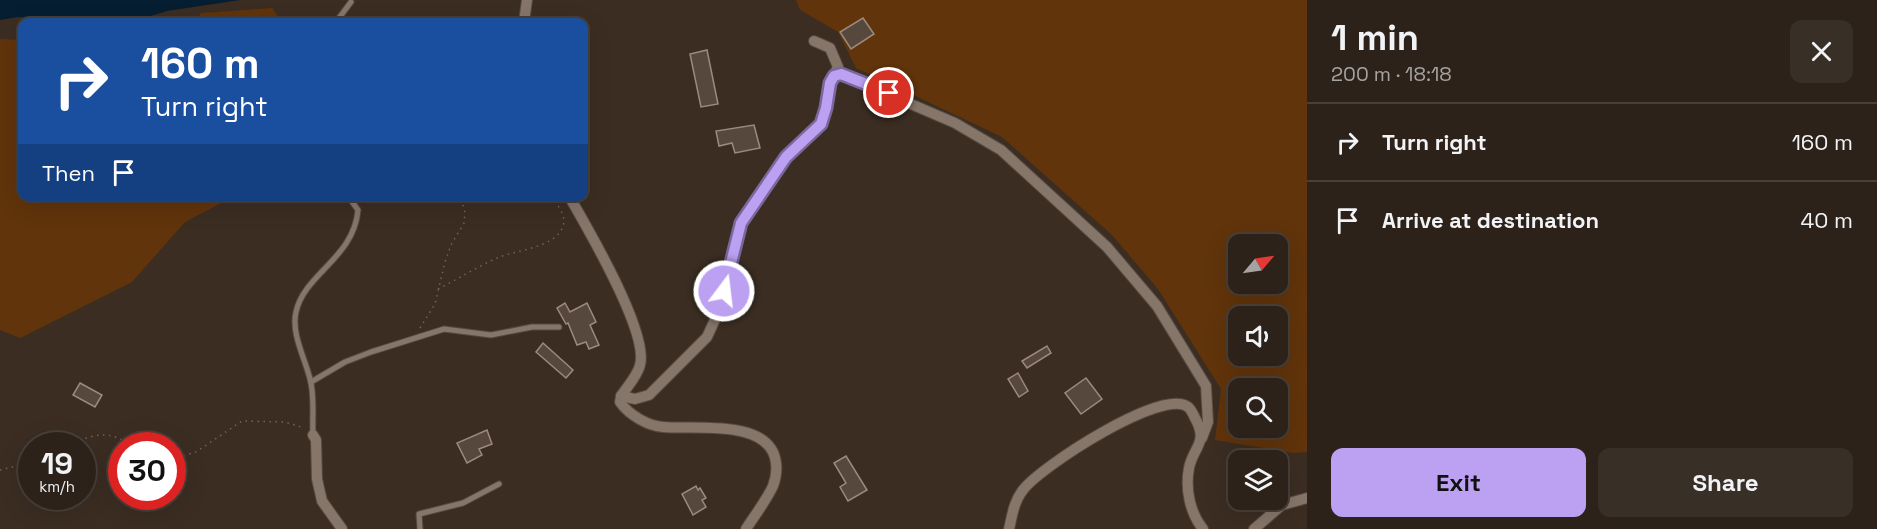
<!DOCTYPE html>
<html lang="en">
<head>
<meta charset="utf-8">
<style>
	:root { --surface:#2c221a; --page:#382f27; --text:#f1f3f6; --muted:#a6a4a2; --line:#483f39; --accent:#bca0f2 }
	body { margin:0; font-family:"Space Grotesk",sans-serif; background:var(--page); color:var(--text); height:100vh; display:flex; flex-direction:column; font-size:22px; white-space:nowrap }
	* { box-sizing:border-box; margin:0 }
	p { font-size:20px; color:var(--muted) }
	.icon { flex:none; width:33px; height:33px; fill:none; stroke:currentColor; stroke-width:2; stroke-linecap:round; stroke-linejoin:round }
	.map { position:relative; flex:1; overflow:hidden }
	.sheet { display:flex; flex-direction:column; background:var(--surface); width:570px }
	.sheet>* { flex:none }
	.top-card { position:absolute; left:18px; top:18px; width:570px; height:183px; border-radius:12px; box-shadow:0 6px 24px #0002,0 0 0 2px var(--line); background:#1a4fa0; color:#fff; overflow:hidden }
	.needle { width:39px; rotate:61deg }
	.tools { position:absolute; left:1228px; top:234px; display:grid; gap:12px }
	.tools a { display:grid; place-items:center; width:60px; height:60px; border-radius:12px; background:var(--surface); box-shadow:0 6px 24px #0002,0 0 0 2px var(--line); font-size:30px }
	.speed { position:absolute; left:18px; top:432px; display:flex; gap:12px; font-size:30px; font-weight:700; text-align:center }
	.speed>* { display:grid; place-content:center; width:78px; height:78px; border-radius:50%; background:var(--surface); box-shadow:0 6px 24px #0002,0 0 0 2px var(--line); line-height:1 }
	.speed small { font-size:15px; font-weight:400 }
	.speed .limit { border:9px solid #d22; background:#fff; color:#111 }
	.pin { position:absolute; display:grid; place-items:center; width:51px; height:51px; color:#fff; margin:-26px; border:3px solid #fff; border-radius:50%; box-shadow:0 2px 6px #0007 }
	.me { position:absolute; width:66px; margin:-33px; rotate:15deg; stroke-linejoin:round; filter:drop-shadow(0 0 4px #0008) }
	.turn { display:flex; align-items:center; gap:21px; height:126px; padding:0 24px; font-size:27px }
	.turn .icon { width:78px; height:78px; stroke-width:2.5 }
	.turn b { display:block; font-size:42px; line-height:51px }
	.then { display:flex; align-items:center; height:57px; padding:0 24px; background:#0003; gap:12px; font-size:22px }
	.round { display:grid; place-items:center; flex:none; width:63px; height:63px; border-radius:12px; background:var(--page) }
	.summary { display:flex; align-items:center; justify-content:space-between; height:102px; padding:0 24px }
	h1 { font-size:36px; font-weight:700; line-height:45px }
	.primary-button { display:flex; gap:12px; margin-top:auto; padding:12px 24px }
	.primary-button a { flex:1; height:69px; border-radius:12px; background:var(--accent); color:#111; font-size:24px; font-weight:700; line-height:69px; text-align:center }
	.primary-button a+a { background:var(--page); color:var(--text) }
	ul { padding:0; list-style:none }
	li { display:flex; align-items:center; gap:18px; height:78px; padding:0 24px; border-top:2px solid var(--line) }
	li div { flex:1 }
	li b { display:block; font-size:22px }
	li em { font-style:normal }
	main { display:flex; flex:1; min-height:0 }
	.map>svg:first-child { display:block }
	.green { fill:#61340b; fill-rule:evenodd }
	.water { fill:#061e31 }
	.building { fill:#57483d; stroke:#9c8a7e; stroke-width:1.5 }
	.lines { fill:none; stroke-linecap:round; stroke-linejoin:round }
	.service-casing { stroke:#564a41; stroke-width:7 }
	.minor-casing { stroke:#564a41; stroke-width:12 }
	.path { stroke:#71645a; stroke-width:1.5; stroke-dasharray:1.5 4.5; stroke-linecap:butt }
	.service { stroke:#867569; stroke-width:5 }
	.minor { stroke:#867569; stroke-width:10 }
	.route-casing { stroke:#7a689d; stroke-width:15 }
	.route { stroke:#bca0f2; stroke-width:10 }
</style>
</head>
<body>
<main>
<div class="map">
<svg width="1307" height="529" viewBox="0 0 1307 529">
	<rect width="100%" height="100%" fill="#3b2d22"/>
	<g class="green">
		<path d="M796,0H1307V452L1293,453L1215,440L1221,389L1158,289L1112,235L1002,137L856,68L838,32L800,10ZM1239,244H1278V284H1239ZM1239,316H1278V356H1239ZM1239,388H1278V428H1239Z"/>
		<path d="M272,8L282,22H195L201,13Z"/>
		<path d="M0,39L22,40V196L233,197L185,222L132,282L20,338L0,330Z"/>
	</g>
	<path class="water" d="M0,0H240L167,11L130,22H72L18,17L0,20Z"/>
	<g class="building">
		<path d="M863,18L874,34L851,49L840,32Z"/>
		<path d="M707,50L718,104L701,107L690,54Z"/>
		<path d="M754,125L760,148L735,153L732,143L719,146L716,131Z"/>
		<path d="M565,303L570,312L587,303L596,322L590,325L599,345L589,349L586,342L577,345L568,323L566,324L557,308Z"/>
		<path d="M543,343L573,370L566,378L536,352Z"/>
		<path d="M1047,346L1051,353L1027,368L1022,361Z"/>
		<path d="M1018,373L1028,391L1019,397L1008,379Z"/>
		<path d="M1086,378L1102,399L1081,414L1065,393Z"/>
		<path d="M80,383L102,395L95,407L73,395Z"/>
		<path d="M487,430L492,444L479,449L482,455L467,463L457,443Z"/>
		<path d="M846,456L867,490L848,501L840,487L846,483L834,463Z"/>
		<path d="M696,486L698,490L700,488L706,498L702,500L706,507L693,515L682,494Z"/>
	</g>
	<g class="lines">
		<g class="service-casing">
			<g id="service">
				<path d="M336,22L351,2"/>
				<path d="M311,382L345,362L371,352L444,329L491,335L532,327H559"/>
				<path d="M313,435C312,417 315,396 310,379C305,358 291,334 296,312C304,274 354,258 358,210L348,196"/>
				<path d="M420,529L419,514L463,503L499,484"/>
			</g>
		</g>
		<g class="minor-casing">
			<g id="minor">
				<path d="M524,22L527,0"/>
				<path d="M834,76L841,74L955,123L1001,150L1107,247L1157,306L1206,386L1208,422L1202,438"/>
				<path d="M569,196C587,227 649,333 640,365C638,375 627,387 621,396L620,402C629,415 648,426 663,427C695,430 771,418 776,463C777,471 776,478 773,486C766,501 755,515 746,529"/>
				<path d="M621,396L635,399L649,395L707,337L718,313L741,223L786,157L821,124L826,108L830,83L838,67L830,48L814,41"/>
				<path d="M313,435L316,440L317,479L322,501L342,529"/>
				<path d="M1009,529C1012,516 1014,501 1023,490C1040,467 1163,387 1188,407C1191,409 1193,414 1195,418C1209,443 1193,447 1189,468C1185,489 1190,513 1203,529"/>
				<path d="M1254,529L1282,505L1307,498"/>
			</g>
		</g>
		<g class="path">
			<path d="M438,289C458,279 477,267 497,258C515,250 556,248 563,226C567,216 557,205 552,196"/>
			<path d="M420,328L435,304L445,262L451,245L464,223L465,213L461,196"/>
			<path d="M69,446C90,435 110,428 130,446"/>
			<path d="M172,459L196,452L242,421L285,422L304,428"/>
			<path d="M0,470L32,462"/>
		</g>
		<use href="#service" class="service"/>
		<use href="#minor" class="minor"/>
	</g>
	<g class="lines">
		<g class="route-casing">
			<path id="route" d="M724,291L741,223L786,157L821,124L826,108L830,83L834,76L841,74L889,93"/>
		</g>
		<use href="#route" class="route"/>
	</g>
</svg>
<div class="tools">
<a><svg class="needle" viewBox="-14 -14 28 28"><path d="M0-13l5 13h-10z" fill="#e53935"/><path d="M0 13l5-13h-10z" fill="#a6a4a2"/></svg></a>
<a><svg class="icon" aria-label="sound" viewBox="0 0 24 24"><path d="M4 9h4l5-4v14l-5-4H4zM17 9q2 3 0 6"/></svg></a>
<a><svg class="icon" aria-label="search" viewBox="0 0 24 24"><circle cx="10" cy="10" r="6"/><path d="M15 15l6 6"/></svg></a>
<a><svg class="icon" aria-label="layers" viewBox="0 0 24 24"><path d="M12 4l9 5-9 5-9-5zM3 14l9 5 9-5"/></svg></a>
</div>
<div class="speed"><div>19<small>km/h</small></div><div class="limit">30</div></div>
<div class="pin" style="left:889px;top:93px;background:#d93025"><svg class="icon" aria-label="arrive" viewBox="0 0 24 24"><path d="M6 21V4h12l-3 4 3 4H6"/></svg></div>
<svg class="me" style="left:724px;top:291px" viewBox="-20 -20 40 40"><circle r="17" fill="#bca0f2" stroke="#fff" stroke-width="3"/><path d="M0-11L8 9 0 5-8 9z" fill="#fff"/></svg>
<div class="top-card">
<div class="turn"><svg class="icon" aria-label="right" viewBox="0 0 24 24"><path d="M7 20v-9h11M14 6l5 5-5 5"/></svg><div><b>160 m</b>Turn right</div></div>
<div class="then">Then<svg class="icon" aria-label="arrive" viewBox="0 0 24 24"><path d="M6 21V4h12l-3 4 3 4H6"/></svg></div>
</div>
</div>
<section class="sheet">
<div class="summary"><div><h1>1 min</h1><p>200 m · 18:18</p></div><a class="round"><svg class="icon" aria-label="close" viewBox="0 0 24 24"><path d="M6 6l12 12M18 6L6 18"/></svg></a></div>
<ul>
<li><svg class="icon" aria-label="right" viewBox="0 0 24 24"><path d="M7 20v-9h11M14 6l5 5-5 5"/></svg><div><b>Turn right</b></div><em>160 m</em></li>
<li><svg class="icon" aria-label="arrive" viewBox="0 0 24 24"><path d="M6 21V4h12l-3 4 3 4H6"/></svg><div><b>Arrive at destination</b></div><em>40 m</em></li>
</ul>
<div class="primary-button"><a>Exit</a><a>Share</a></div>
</section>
</main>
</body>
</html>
